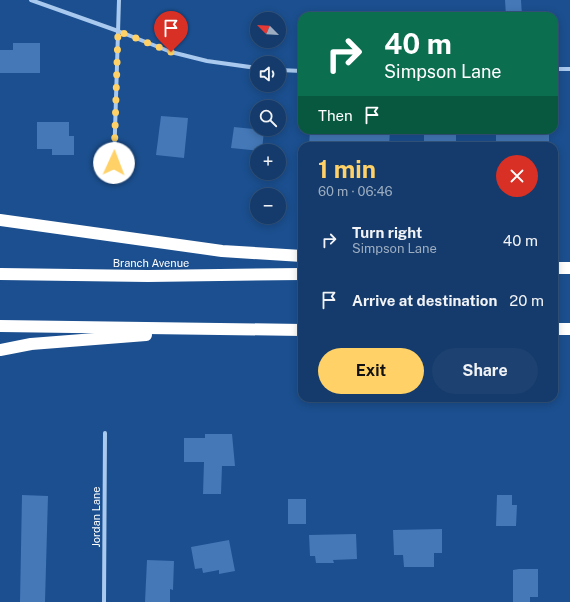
<!DOCTYPE html>
<html lang="en">
<head>
<meta charset="utf-8">
<style>
	:root { --surface:#143b6b; --page:#1d4271; --text:#f1f3f6; --muted:#9dadc1; --line:#33557e; --accent:#ffd166 }
	body { margin:0; font-family:"Public Sans",sans-serif; background:var(--page); color:var(--text); height:100vh; display:flex; flex-direction:column; font-size:15px; white-space:nowrap }
	* { box-sizing:border-box; margin:0 }
	p { font-size:13px; color:var(--muted) }
	.icon { flex:none; width:22px; height:22px; fill:none; stroke:currentColor; stroke-width:2; stroke-linecap:round; stroke-linejoin:round }
	.map { position:relative; flex:1; overflow:hidden }
	.drawer { position:absolute; left:298px; top:142px; width:260px; height:260px; display:flex; flex-direction:column; background:var(--surface); border-radius:12px; box-shadow:0 2px 10px #0003,0 0 0 1px var(--line) }
	.drawer>* { flex:none }
	.top-card { position:absolute; left:298px; top:12px; width:260px; height:122px; border-radius:12px; box-shadow:0 2px 10px #0003,0 0 0 1px var(--line); background:#0b6e4f; color:#fff; overflow:hidden }
	.needle { width:26px; rotate:294deg }
	.buttons { position:absolute; left:250px; top:12px; display:grid; gap:8px }
	.buttons a { display:grid; place-items:center; width:36px; height:36px; border-radius:50%; background:var(--surface); box-shadow:0 2px 10px #0003,0 0 0 1px var(--line); font-size:20px }
	.pin { position:absolute; display:grid; place-items:center; width:34px; height:34px; color:#fff; margin:-41px -17px; border-radius:50% 50% 50% 0; rotate:-45deg; box-shadow:0 0 4px #0007 }
	.pin .icon { rotate:45deg }
	.me { position:absolute; width:44px; margin:-22px; rotate:2deg; stroke-linejoin:round; filter:drop-shadow(0 0 3px #0008) }
	.turn { display:flex; align-items:center; gap:14px; height:84px; padding:0 20px; font-size:18px }
	.turn .icon { width:52px; height:52px; stroke-width:2.5 }
	.turn b { display:block; font-size:28px; line-height:34px }
	.then { display:flex; align-items:center; height:38px; padding:0 20px; background:#0003; gap:8px; font-size:15px }
	.round { display:grid; place-items:center; flex:none; width:42px; height:42px; border-radius:21px; background:var(--page) }
	.summary { display:flex; align-items:center; justify-content:space-between; height:68px; padding:0 20px }
	h1 { font-size:24px; font-weight:700; line-height:30px; color:var(--accent) }
	.action { display:flex; gap:8px; margin-top:auto; padding:8px 20px }
	.action a { flex:1; height:46px; border-radius:24px; background:var(--accent); color:#111; font-size:16px; font-weight:700; line-height:46px; text-align:center }
	.action a+a { background:var(--page); color:var(--text) }
	ul { padding:0; list-style:none }
	li { display:flex; align-items:center; gap:12px; height:60px; padding:0 20px }
	li div { flex:1 }
	li b { display:block; font-size:15px }
	li em { font-style:normal }
	.map>svg:first-child { display:block }
	.building { fill:#4478b7 }
	.lines { fill:none; stroke-linecap:round; stroke-linejoin:round }
	.street { stroke:#a9c9ee; stroke-width:4 }
	.highway { stroke:#fff; stroke-width:12 }
	.route { stroke:#ffd166; stroke-width:7; stroke-dasharray:0 12.6 }
	.labels { text-anchor:middle; dominant-baseline:central; stroke-width:3; stroke-linejoin:round; paint-order:stroke }
	.street-label { font-size:11px; fill:#fff; stroke:#1b4f8f }
</style>
</head>
<body>
<div class="map">
<svg width="570" height="602" viewBox="0 0 570 602">
	<rect width="100%" height="100%" fill="#1b4f8f"/>
	<g class="building">
		<path d="M505,0H521L522,16H506Z"/>
		<path d="M13,43H40V73H0V50H13Z"/>
		<path d="M161,116L188,118L184,158L156,155Z"/>
		<path d="M37,122H69V136H74V155H52V149H37Z"/>
		<path d="M234,127L264,130L262,151L231,148Z"/>
		<path d="M310,130H390L389,146L337,144V146H309Z"/>
		<rect x="424" y="130" width="32" height="16"/>
		<path d="M496,130H549V145L496,143Z"/>
		<path d="M205,434H232L235,466H222L221,494H203L204,462H184V438H205Z"/>
		<path d="M22,495L48,496L45,602H20Z"/>
		<path d="M497,495H512V505H517L516,526H496Z"/>
		<rect x="288" y="499" width="18" height="25"/>
		<path d="M442,529V553H434V567H404L403,555H394L393,530Z"/>
		<path d="M356,534L357,559L333,560L334,563H316L315,556H310L309,535Z"/>
		<path d="M229,540L235,571L219,574V570L203,573L202,568L195,569L191,547Z"/>
		<path d="M147,560L174,561L173,590L170,589V602H145Z"/>
		<path d="M519,569H538V597H530V602H513V570Z"/>
	</g>
	<g class="lines">
		<g class="street">
			<path d="M31,0L118,31L171,52L207,61L257,68"/>
			<path d="M554,69H570"/>
			<path d="M279,70L302,71"/>
			<path d="M114,163L119,0"/>
			<path d="M104,602L105,433"/>
		</g>
		<g class="highway">
			<path d="M0,220L222,251L302,256"/>
			<path d="M554,268H570"/>
			<path d="M0,274L148,276L302,274"/>
			<path d="M0,326L302,330"/>
			<path d="M554,329H570"/>
			<path d="M0,350L31,344L146,335"/>
		</g>
	</g>
	<g class="lines">
		<path class="route" d="M114,163L118,31L171,52"/>
	</g>
	<g class="labels">
		<g class="street-label">
			<text x="151" y="263">Branch Avenue</text>
			<text transform="translate(96 517) rotate(-90)">Jordan Lane</text>
		</g>
	</g>
</svg>
<div class="buttons">
<a><svg class="needle" viewBox="-14 -14 28 28"><path d="M0-13l5 13h-10z" fill="#e53935"/><path d="M0 13l5-13h-10z" fill="#9dadc1"/></svg></a>
<a><svg class="icon" aria-label="sound" viewBox="0 0 24 24"><path d="M4 9h4l5-4v14l-5-4H4zM17 9q2 3 0 6"/></svg></a>
<a><svg class="icon" aria-label="search" viewBox="0 0 24 24"><circle cx="10" cy="10" r="6"/><path d="M15 15l6 6"/></svg></a>
<a>+</a>
<a>−</a>
</div>
<div class="pin" style="left:171px;top:52px;background:#d93025"><svg class="icon" aria-label="arrive" viewBox="0 0 24 24"><path d="M6 21V4h12l-3 4 3 4H6"/></svg></div>
<svg class="me" style="left:114px;top:163px" viewBox="-20 -20 40 40"><circle r="19" fill="#fff"/><path d="M0-13L10 11 0 6-10 11z" fill="#ffd166"/></svg>
<div class="top-card">
<div class="turn"><svg class="icon" aria-label="right" viewBox="0 0 24 24"><path d="M7 20v-9h11M14 6l5 5-5 5"/></svg><div><b>40 m</b>Simpson Lane</div></div>
<div class="then">Then<svg class="icon" aria-label="arrive" viewBox="0 0 24 24"><path d="M6 21V4h12l-3 4 3 4H6"/></svg></div>
</div>
<section class="drawer">
<div class="summary"><div><h1>1 min</h1><p>60 m · 06:46</p></div><a class="round" style="background:#d93025;color:#fff"><svg class="icon" aria-label="close" viewBox="0 0 24 24"><path d="M6 6l12 12M18 6L6 18"/></svg></a></div>
<ul>
<li><svg class="icon" aria-label="right" viewBox="0 0 24 24"><path d="M7 20v-9h11M14 6l5 5-5 5"/></svg><div><b>Turn right</b><p>Simpson Lane</p></div><em>40 m</em></li>
<li><svg class="icon" aria-label="arrive" viewBox="0 0 24 24"><path d="M6 21V4h12l-3 4 3 4H6"/></svg><div><b>Arrive at destination</b></div><em>20 m</em></li>
</ul>
<div class="action"><a>Exit</a><a>Share</a></div>
</section>
</div>
</body>
</html>
